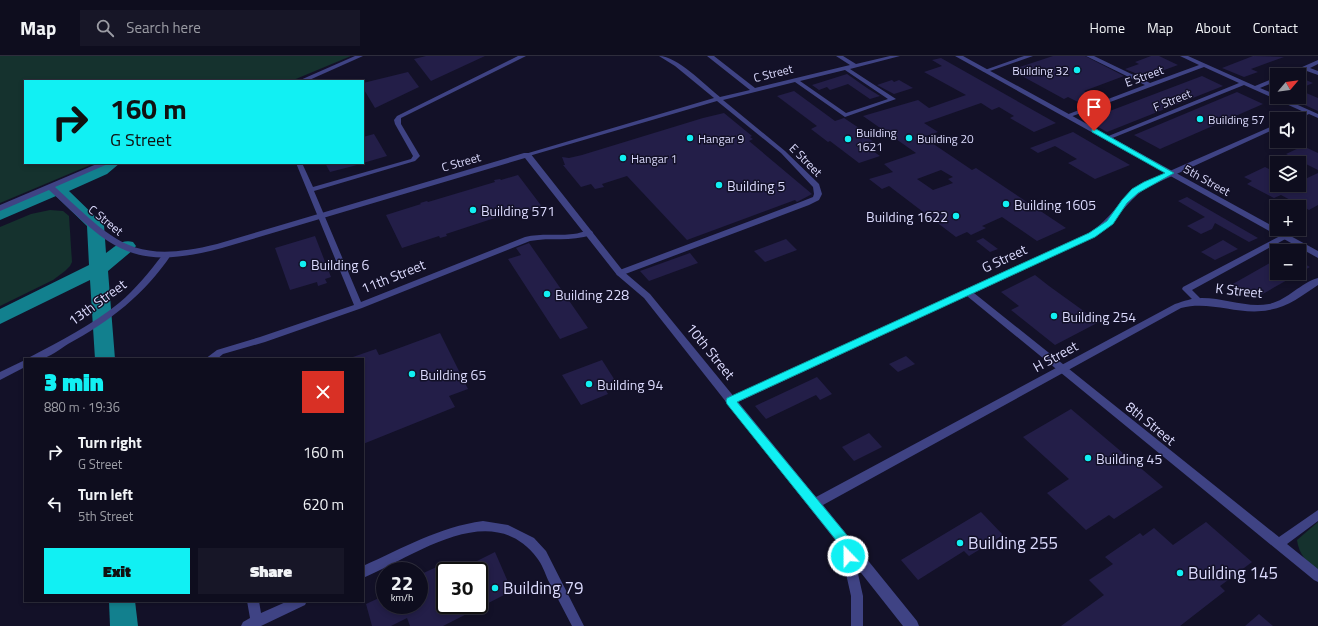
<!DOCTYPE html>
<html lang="en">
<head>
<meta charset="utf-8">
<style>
	:root { --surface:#0e0d1e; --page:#171627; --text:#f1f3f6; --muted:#9b9ca4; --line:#2e2d3c; --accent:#11f0f3 }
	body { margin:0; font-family:"Titillium Web",sans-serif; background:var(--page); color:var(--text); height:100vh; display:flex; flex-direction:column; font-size:15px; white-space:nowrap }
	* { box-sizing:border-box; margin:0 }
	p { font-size:13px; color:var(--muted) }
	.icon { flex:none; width:22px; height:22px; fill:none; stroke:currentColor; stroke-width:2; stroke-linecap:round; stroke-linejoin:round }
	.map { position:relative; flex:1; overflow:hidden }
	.details { position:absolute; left:24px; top:302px; width:340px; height:244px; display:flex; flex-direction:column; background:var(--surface); border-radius:0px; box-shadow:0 2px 6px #0003,0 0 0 1px var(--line) }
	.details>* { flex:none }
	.banner { position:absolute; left:24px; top:24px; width:340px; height:84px; border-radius:0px; box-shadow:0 2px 6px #0003,0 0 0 1px var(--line); background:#11f0f3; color:#111; overflow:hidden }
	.needle { width:26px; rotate:61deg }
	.tools { position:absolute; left:1270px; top:12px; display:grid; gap:8px }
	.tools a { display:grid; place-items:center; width:36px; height:36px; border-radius:0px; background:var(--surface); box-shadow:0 2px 6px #0003,0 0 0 1px var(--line); font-size:20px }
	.speed { position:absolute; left:376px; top:506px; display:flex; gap:8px; font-size:20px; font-weight:700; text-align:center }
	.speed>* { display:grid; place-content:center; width:52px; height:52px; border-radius:50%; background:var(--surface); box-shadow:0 2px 6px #0003,0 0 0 1px var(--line); line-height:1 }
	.speed small { font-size:10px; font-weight:400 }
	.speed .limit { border:2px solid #111; border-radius:6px; background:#fff; color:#111 }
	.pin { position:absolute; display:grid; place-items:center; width:34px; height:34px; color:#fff; margin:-41px -17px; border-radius:50% 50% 50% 0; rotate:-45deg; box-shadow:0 0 4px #0007 }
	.pin .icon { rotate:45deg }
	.me { position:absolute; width:44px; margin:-22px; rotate:338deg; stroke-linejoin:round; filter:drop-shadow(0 0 3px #0008) }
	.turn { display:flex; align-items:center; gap:14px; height:84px; padding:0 20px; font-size:18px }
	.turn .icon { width:52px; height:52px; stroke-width:2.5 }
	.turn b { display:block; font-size:28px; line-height:34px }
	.round { display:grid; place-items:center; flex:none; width:42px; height:42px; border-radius:0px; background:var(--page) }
	.head { display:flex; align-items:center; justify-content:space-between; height:68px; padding:0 20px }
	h1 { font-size:24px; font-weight:800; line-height:30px; color:var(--accent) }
	.cta { display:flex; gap:8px; margin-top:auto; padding:8px 20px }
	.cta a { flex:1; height:46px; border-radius:0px; background:var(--accent); color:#111; font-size:16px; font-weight:800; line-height:46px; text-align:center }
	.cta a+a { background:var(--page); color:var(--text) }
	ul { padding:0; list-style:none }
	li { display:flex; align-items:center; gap:12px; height:52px; padding:0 20px }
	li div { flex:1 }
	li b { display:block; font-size:15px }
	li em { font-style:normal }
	header { display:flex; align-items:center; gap:24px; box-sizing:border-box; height:56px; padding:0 20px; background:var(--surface); border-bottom:1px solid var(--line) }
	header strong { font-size:19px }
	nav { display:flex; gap:22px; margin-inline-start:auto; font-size:14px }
	.search { width:280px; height:36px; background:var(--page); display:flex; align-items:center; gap:10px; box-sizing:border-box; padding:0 14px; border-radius:0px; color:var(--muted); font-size:15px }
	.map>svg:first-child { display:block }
	.green { fill:#15322e }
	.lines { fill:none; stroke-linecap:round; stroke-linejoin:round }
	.taxiway { fill:#12808e; fill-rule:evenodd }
	.building { fill:#231e48; fill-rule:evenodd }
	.minor { fill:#3f4384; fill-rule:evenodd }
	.tertiary { fill:#3f4384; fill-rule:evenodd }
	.route { fill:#11f0f3; stroke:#0b9c9e }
	.poi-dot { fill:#11f0f3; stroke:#131128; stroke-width:1.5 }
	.labels { text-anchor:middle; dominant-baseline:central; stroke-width:3; stroke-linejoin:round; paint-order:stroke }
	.far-poi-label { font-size:12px; fill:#dbdafd; stroke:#131128; text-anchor:start }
	.far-street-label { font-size:12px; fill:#dbdafd; stroke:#131128 }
	.poi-label { font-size:14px; fill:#dbdafd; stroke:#131128; text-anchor:start }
	.street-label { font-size:14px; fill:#dbdafd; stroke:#131128 }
	.near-poi-label { font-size:17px; fill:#dbdafd; stroke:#131128; text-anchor:start }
</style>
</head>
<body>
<header>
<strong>Map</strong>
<div class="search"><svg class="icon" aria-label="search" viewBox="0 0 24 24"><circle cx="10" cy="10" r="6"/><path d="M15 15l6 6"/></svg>Search here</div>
<nav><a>Home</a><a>Map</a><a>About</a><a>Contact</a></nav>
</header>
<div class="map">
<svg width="1318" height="570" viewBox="0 0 1318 570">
	<rect width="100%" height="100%" fill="#131128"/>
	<g class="green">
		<path d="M0,0H351L291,25H25V107H95L0,147Z"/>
		<path d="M50,154L63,155L69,160L72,206L70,210L65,215L53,224L0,250V171L31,158Z"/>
		<path d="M1318,466V515C1307,506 1299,499 1297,484Z"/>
	</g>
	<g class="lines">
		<g class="taxiway">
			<path d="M102,107H120L107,118L69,135L104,169L106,197C115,191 121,183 133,186L136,190L133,194L108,215L115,303H95L90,224L0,268V253L89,209L87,170L56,140L0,164V153L95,112Z"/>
			<path d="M109,545H135L138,570H110Z"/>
		</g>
	</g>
	<g class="building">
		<path d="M426,0H485L431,25L414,3Z"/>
		<path d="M1053,0H1085L1124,20L1084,35L1093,40L1078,46L1068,41L1064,43L1011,14Z"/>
		<path d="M1151,0H1159L1178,9L1145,21L1125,13L1139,8L1135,6Z"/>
		<path d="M1253,0L1284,1L1251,13L1258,16L1244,21L1222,12Z"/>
		<path d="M941,2L1056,67L1034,76L1010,62L1014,60L999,51L992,54L981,47L924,67L938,76L923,81L972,114L976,112L1066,172L1037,185L1002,161L982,170L986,172L971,179L967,176L956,181L889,130L882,133L869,123L893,116L884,108L916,97L863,60L918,44L929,52L966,39L924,16L942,10L932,4ZM941,114L953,121L948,123L953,127L933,134L917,123Z"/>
		<path d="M408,16L419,31L375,52L363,32V27Z"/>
		<path d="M847,18L867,32L880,40L870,43L848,28L830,34L827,31L819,34L812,29Z"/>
		<path d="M1202,20L1223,30L1107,76L1086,64Z"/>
		<path d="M1299,21L1313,27L1299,33Z"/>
		<path d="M892,24L894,26L899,24L913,32L894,38L877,29Z"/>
		<path d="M1299,34L1318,42V55L1287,41H1299Z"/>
		<path d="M794,35L835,65L844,62L862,74L859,75L879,90L870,93L880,100L859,107L830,85L828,86L811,73L817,70L777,40Z"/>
		<path d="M1237,36L1263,48L1160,93L1134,79Z"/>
		<path d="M724,57L752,80L750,81L753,83L749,85L812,138L797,146L795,144L687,184L627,120L602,128L604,131L595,133L591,128L581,131L563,109H565L562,101L569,102L582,99L703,62Z"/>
		<path d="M1073,76L1102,93L1130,109L1095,123L1068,107L1077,103L1055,90L1038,97L1030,92Z"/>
		<path d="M374,78L387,100L363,107V81Z"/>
		<path d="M1303,90L1318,97V114L1286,98Z"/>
		<path d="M325,107H357V109L330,116Z"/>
		<path d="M1265,111L1277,117V129H1299V122L1303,124L1318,117V149L1309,154L1281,139L1274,142L1247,128L1252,125L1244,121Z"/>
		<path d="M518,119L543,152L535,155L534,153L524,156L523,155L517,157L516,155L446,178L447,180L440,182L439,180L402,192L386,159L421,148L420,147L427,145L428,146L495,126L494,124L500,123L501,124Z"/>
		<path d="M1187,141L1258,182L1249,186L1215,167L1212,173L1201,178L1187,170L1205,161L1178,145Z"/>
		<path d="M315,180L331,221L325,223L327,227L318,230L317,226L290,234L275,192Z"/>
		<path d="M983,182L998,193L990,196L976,185Z"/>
		<path d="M786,183L797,194L765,206L754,195Z"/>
		<path d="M1223,184L1238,193L1215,204L1201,196Z"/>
		<path d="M529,187L588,272L560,283L508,203L521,199L516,192Z"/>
		<path d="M690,197L698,207L649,225L640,215Z"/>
		<path d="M1277,203V217H1299V205L1310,211L1254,243L1231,229Z"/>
		<path d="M1035,219L1049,230L1099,266L1055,289L1011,254L1019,250L1001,236Z"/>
		<path d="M440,277L468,333L449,340L455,351L363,388V303L350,302L376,293L379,299L383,298Z"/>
		<path d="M906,300L915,308L898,316L889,308Z"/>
		<path d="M602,304L616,326L604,331L608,338L581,349L562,319Z"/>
		<path d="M817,321L832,338L820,344L816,339L766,363L755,350Z"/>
		<path d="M1071,353L1163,431L1114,463L1109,459L1086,474L1047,437L1069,423L1023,381Z"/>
		<path d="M869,377L882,391L854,405L842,391Z"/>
		<path d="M981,456L1003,479L969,500L964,495L918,524L901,504Z"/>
		<path d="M1206,466L1252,506L1220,530L1225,535L1180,570H1061L1104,539L1089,524L1113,508L1105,501L1140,477L1143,480L1154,472L1173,489Z"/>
		<path d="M495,496L512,535L443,570H410L407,562L391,570H372L366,548L379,542L375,530L385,526V549H419V519L439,510L445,524V549H479V515H457Z"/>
		<path d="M1259,558L1273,570H1245Z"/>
	</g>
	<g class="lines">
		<g class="minor">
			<path d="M518,0H526L401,62V68L420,100L415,105L314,135L361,246L525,181C541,177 557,180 573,178C579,178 586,174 592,175L593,177L592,179C570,186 551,181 530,185L362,252L265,286L223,298L217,303H205L217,294L260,281L354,249L296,107H302L313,131L411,103L413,100L395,68L394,64L397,60Z"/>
			<path d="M659,0C677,0 705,29 720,41L750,34L707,0H714L755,32L850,9L836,0H843L856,8L890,0H900L850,13L896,43L845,61L795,26L723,44L785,95L819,128L822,138L819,144L809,149L620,220L617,219L616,217L617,215L803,145L813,141L814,138L813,131L781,97L717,45L529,100H525V98L714,42L675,10ZM845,14L888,43L846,57L800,25Z"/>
			<path d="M1024,0H1033L987,16L982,15Z"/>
			<path d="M1086,0H1094L1150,27L1199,9L1180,0H1188L1255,30L1277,21V25L1260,32L1277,39V41H1280L1318,58V62L1309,58L1298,63H1289L1304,56L1244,29L1110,83H1106V81L1239,27L1204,11L1070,61H1066V59L1145,29Z"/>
			<path d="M1318,4V8L1310,12L1318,15V19L1304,14L1292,19H1284Z"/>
			<path d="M1277,68V72L1146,132C1126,146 1115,167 1095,181L974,237L1279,481L1318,454V465L1287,488L1318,513V526L1314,524L967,240L734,348H728L726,345L728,342L1089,177C1110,164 1121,142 1140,128Z"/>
			<path d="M1282,179H1285L1289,181L1192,234L1203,245L1202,247H1196L1182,233L1183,231Z"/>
			<path d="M167,196L171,199C145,238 109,266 68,288C60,293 50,301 41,303C37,304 32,303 28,303L30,301C60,285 92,269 119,247C136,233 150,215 164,197Z"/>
			<path d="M25,304V311L0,324V316Z"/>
			<path d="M483,465L508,469L534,482L546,495L584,570H572C564,555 556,539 548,524C545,517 542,508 537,502C491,441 414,501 363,522V510C403,492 439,471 483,465Z"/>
			<path d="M846,486L850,487L852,491L863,540V570H851V540L840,491L842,487Z"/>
			<path d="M247,545H259L261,557L288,545H307L305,549L261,570H241L243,566L250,562Z"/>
		</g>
		<g class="tertiary">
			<path d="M355,0H363L307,25H298Z"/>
			<path d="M955,0H963L1318,195V202Z"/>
			<path d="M524,97H530L623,215L650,238L816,441L1175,248C1184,245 1192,242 1202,242C1225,242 1246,252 1269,248C1288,244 1300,227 1318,222V229C1303,239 1288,251 1269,254C1239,260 1211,244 1181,252L823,449L917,565L919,570H903L644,242L617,219L525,102L222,192C131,216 112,193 49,134L0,155V149L99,107H110L55,131C115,186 132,209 217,188Z"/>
		</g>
	</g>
	<path class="route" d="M1092,73H1096L1174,117L1138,137L1127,147L1113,168L1095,181L737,346L850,483L854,500L853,503L848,505L844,503L840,489L727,348L726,345L727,342L1089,177L1107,165L1122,144L1132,133L1144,126L1165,117L1092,76Z"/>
	<g class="poi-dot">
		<circle cx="1077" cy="14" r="4"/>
		<circle cx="1200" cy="63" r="4"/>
		<circle cx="690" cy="82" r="4"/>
		<circle cx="909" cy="82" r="4"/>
		<circle cx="848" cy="83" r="4"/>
		<circle cx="623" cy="102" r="4"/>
		<circle cx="719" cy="129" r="4"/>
		<circle cx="1006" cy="148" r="4"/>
		<circle cx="473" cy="154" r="4"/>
		<circle cx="956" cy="160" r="4"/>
		<circle cx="303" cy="208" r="4"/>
		<circle cx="547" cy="238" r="4"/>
		<circle cx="1054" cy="260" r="4"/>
		<circle cx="412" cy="318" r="4"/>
		<circle cx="589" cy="328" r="4"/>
		<circle cx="1088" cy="402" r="4"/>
		<circle cx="960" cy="487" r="4"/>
		<circle cx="1180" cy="517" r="4"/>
		<circle cx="495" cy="532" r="4"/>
	</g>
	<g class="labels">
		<g class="far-poi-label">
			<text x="1069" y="14" text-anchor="end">Building 32</text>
			<text x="1208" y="63">Building 57</text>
			<text x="856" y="76">Building<tspan x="856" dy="14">1621</tspan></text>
			<text x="698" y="82">Hangar 9</text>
			<text x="917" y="82">Building 20</text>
			<text x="631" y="102">Hangar 1</text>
		</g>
		<g class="far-street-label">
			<text transform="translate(773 17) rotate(-14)">C Street</text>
			<text transform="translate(1144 20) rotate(-20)">E Street</text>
			<text transform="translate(1172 44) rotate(-22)">F Street</text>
			<text transform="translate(806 104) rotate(45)">E Street</text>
			<text transform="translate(461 106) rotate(-16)">C Street</text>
			<text transform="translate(1207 124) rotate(29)">5th Street</text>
			<text transform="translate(106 164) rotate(39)">C Street</text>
		</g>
		<g class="poi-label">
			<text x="727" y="129">Building 5</text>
			<text x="1014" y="148">Building 1605</text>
			<text x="481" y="154">Building 571</text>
			<text x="948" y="160" text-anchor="end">Building 1622</text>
			<text x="311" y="208">Building 6</text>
			<text x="555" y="238">Building 228</text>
			<text x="1062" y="260">Building 254</text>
			<text x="420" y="318">Building 65</text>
			<text x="597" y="328">Building 94</text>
			<text x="1096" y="402">Building 45</text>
		</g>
		<g class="street-label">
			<text transform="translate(1004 202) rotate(-25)">G Street</text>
			<text transform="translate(393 220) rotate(-22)">11th Street</text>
			<text transform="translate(1239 234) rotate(6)">K Street</text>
			<text transform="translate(97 246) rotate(-36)">13th Street</text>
			<text transform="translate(711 295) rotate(51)">10th Street</text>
			<text transform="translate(1055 300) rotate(-29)">H Street</text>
			<text transform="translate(1151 367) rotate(39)">8th Street</text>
		</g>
		<g class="near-poi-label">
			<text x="968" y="487">Building 255</text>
			<text x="1188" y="517">Building 145</text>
			<text x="503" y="532">Building 79</text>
		</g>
	</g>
</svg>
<div class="tools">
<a><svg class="needle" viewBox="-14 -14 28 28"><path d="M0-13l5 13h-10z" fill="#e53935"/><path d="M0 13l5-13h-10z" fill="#9b9ca4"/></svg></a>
<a><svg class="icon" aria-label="sound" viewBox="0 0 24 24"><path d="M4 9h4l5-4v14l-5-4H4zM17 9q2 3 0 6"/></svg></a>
<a><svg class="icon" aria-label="layers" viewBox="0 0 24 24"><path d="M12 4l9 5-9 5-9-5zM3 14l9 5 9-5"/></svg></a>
<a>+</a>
<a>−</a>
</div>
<div class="speed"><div>22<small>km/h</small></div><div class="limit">30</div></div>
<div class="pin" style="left:1094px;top:75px;background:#d93025"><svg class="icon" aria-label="arrive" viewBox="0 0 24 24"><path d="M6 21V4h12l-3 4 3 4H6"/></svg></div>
<svg class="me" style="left:848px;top:500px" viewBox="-20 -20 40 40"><circle r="17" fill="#11f0f3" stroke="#fff" stroke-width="3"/><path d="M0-11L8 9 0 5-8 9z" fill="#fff"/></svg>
<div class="banner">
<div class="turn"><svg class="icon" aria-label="right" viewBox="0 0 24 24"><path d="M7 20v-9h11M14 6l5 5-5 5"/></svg><div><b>160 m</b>G Street</div></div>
</div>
<section class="details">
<div class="head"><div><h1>3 min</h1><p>880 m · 19:36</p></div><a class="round" style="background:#d93025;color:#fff"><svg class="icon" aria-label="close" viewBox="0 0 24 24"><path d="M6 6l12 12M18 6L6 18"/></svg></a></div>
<ul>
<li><svg class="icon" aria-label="right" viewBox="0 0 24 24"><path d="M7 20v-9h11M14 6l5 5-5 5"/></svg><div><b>Turn right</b><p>G Street</p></div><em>160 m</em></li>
<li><svg class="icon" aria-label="left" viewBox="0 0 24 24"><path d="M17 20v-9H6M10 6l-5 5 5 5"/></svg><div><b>Turn left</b><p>5th Street</p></div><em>620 m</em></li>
</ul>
<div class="cta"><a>Exit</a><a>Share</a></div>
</section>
</div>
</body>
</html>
